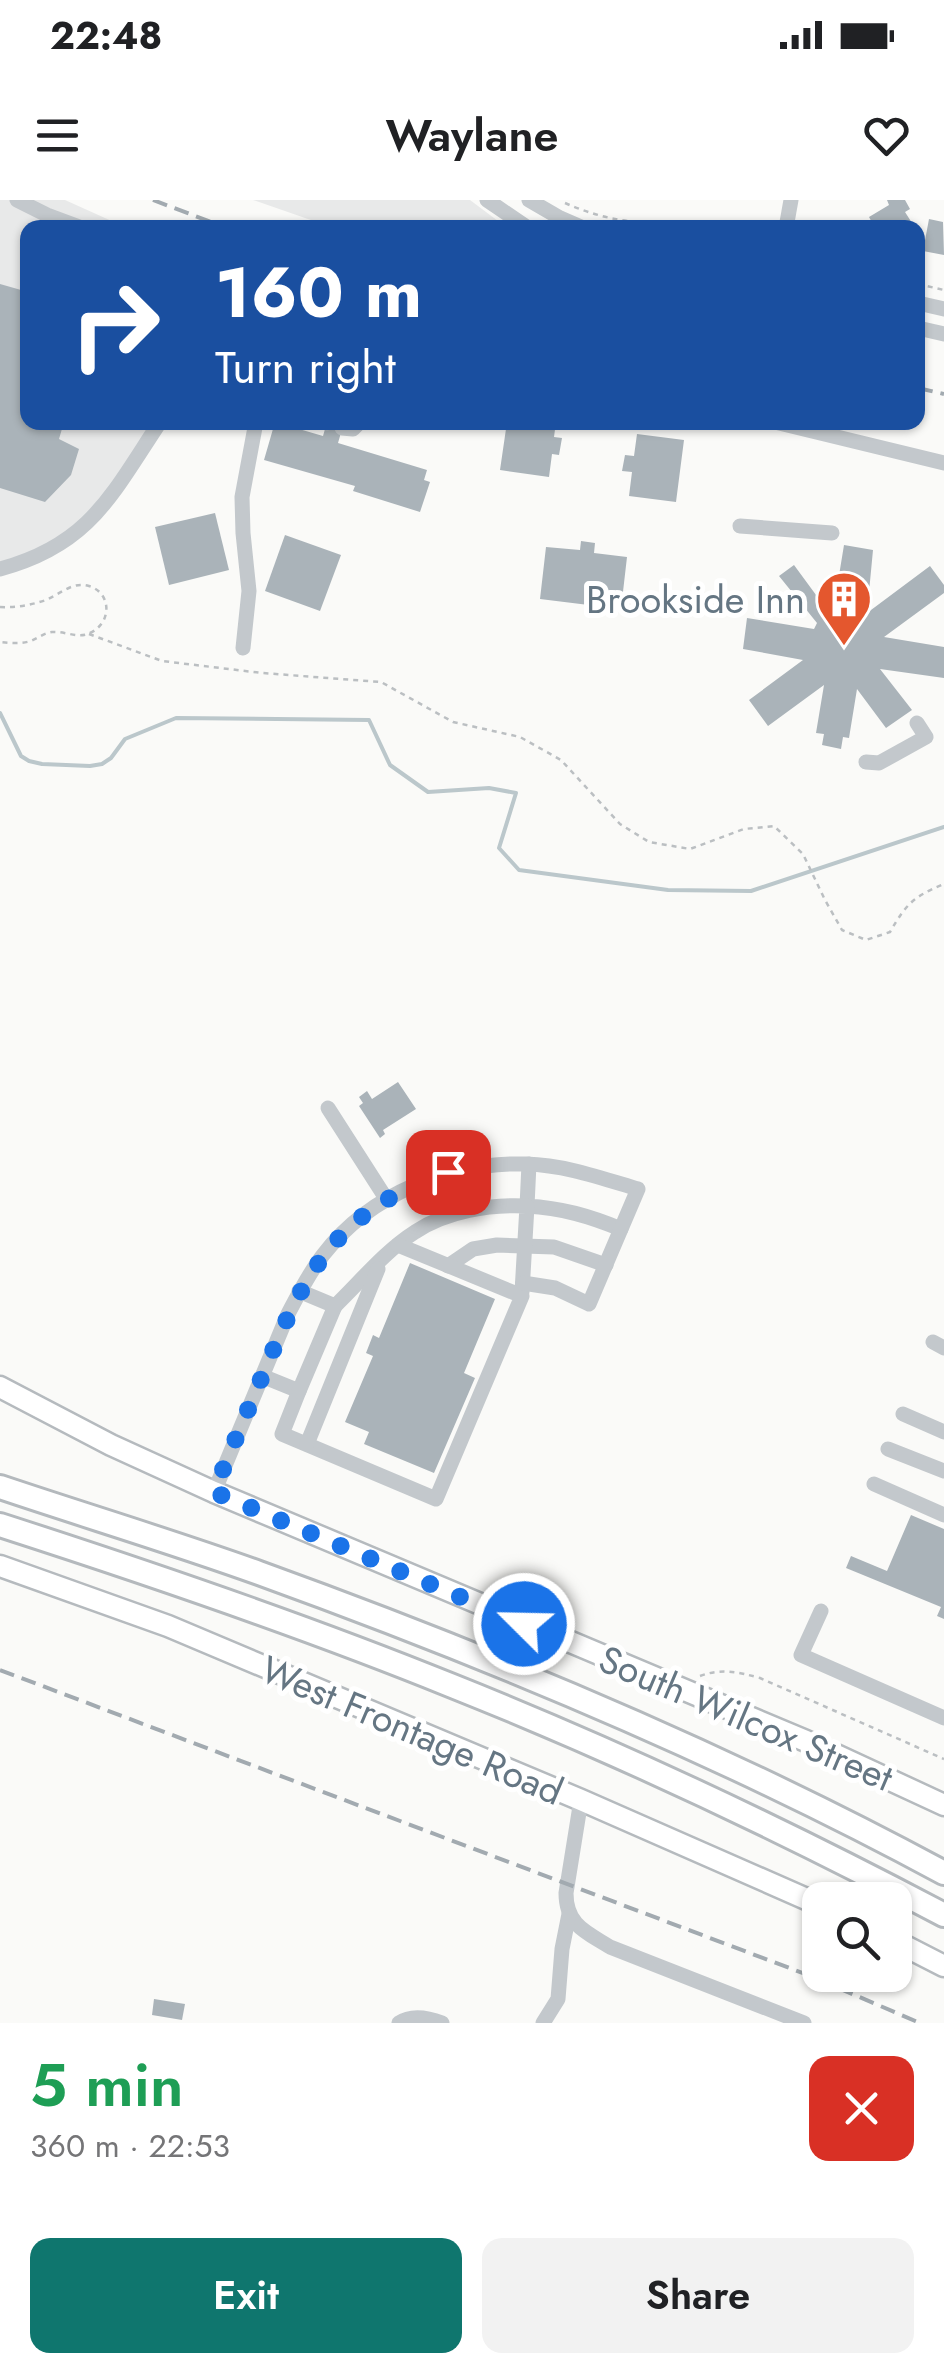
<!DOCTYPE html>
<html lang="en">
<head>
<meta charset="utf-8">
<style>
	:root { --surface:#fff; --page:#f2f2f2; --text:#202124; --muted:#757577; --accent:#0f766e }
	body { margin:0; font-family:Jost,sans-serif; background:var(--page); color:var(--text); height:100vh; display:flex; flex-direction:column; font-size:38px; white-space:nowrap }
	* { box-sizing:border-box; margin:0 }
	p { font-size:32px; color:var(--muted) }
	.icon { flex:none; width:55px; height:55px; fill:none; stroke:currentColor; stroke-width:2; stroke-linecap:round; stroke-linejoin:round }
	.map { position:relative; height:1823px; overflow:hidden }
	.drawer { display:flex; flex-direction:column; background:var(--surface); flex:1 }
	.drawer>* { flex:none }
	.top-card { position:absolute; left:20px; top:20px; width:905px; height:210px; border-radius:20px; box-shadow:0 2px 8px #0004; background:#1a4fa0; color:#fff; overflow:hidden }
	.buttons { position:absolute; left:802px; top:1682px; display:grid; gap:20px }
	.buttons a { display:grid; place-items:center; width:110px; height:110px; border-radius:20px; background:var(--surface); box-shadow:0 2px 8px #0004; font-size:50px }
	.pin { position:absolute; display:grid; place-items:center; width:85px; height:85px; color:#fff; margin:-42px; border-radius:20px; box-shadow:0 5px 15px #0006 }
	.me { position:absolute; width:110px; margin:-55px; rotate:293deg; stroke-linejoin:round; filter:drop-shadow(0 0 8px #0008) }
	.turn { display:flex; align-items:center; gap:35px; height:210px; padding:0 30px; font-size:45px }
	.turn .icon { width:130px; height:130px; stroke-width:2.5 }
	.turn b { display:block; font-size:70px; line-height:85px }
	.round { display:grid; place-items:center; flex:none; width:105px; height:105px; border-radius:20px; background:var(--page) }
	.head { display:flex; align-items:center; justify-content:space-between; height:170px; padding:0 30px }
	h1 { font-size:60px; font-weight:600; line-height:75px; color:#1e9e55 }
	.primary-button { display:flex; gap:20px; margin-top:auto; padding:20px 30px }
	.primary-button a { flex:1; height:115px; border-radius:20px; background:var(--accent); color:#fff; font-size:40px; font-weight:600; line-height:115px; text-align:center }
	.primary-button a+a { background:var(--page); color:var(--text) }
	.status { display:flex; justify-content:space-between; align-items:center; height:70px; padding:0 50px; background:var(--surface); direction:ltr }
	.status svg { height:28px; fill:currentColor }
	header { display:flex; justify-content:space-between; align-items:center; height:130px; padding:0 30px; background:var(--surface); font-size:45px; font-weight:600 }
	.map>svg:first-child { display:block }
	.built { fill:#e8e9e9 }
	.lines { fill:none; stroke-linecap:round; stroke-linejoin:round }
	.stream { stroke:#bbc7cb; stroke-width:4 }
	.building { fill:#aab3b9 }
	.major-casing { stroke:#b5babe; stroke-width:25 }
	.highway-casing { stroke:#b4b9bd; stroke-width:28 }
	.path { stroke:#bbbfc2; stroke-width:2.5; stroke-dasharray:5 5; stroke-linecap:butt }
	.minor { stroke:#c3c8cc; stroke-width:15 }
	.major { stroke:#fff; stroke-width:20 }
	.highway { stroke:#fff; stroke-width:22 }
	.rail { stroke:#a2aab0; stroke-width:4; stroke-dasharray:15 8; stroke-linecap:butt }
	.route { stroke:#1a73e8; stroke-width:18; stroke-dasharray:0 32.4 }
	.labels { text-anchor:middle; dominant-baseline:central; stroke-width:10; stroke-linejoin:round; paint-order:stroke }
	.poi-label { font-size:38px; fill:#657683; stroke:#fff; text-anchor:end }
	.street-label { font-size:38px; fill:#657683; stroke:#fff }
</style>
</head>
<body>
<div class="status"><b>22:48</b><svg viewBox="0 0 49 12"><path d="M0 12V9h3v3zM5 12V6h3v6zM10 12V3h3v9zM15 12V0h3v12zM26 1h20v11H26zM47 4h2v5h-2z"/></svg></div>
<header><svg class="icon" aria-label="menu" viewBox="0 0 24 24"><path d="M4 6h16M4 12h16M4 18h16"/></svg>Waylane<svg class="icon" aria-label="heart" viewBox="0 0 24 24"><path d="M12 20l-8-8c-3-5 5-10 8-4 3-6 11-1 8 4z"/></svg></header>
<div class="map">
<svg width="944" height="1823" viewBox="0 0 944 1823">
	<rect width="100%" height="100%" fill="#fafaf8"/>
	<g class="built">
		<path d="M0,0H65L125,27L28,28V222L160,223L88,323L0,369Z"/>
		<path d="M253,0H470L506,27H331Z"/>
	</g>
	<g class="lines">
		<path class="stream" d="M0,513L21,556L29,561L42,564L90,566L102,564L111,558L125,539L176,518L369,520L390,565L428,592L489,588L516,593L499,648L519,670L668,690L751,691L944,627"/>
	</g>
	<g class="building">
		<path d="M887,0H905L910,9L905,12L912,23L904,28H875L869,17L889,5Z"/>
		<path d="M929,19L943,22L944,55L923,51Z"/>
		<path d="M0,84L28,92V222H64L59,239L79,249L71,275L45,302L0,288Z"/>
		<path d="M275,222L323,236L327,222H344L338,243L427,270L424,280L430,282L420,312L353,291L355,286L264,260Z"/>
		<path d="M507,222H556L554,237L562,238L559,255L552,254L549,277L500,270Z"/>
		<path d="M637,234L684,240L676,302L629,296L632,272L622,271L625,255L634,256Z"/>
		<path d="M215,313L229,370L169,385L155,327Z"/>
		<path d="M285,335L341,355L320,411L265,391Z"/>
		<path d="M581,341L595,343L594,353L627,357L621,409L540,399L546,347L580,350Z"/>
		<path d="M844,345L873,350L867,413L930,366L944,385V393L884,437L944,447V478L880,469L912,510L886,528L857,489L849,538L843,537L841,549L822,545L824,534L816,533L824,485L768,526L749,500L803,460L743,449L747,418L814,429L817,423L779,376L794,365L830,414L833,412Z"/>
		<path d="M398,882L416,909L383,930L385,934L380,938L359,906L363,903L359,897L367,891L372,899Z"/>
		<path d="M410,1063L495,1099L464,1173L475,1178L434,1273L364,1244L369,1232L345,1222L373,1156L366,1153L373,1135L379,1138Z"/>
		<path d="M911,1315L944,1329V1419L937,1416L941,1407L846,1368L851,1356L887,1371Z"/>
		<path d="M154,1799L185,1804L182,1820L152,1815Z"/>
	</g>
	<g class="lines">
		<g class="major-casing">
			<g id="major">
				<path d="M0,1187L111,1245L214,1292L806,1541L944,1605"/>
				<path d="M0,1366L168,1426L581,1600L820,1705"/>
				<path d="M895,1741L944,1766"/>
			</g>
		</g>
		<g class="highway-casing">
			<g id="highway">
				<path d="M0,1287C86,1316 173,1342 259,1373C491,1457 726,1555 944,1673"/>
				<path d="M0,1325C152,1374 302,1425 450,1485C618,1552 783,1630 944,1715"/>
			</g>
		</g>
		<g class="path">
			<path d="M565,3C583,11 602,17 621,20C638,23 655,21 671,28"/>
			<path d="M918,84L944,90"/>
			<path d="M0,407C16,408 31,405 46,400C60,394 73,381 89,386C112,393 112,423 90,433C79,439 65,431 52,432C44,433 38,438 31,441C21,444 10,443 0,442"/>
			<path d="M89,434L162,461L262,473L381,482L453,522L520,537L561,560L620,624L649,642L690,649L744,629L774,626L803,654L825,700L842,730L866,740L890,732C907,703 913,697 944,684"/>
			<path d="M700,1476C722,1468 738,1472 760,1478L944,1559"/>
		</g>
		<g class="minor">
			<path d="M17,0L47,15L82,28"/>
			<path d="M487,0L528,28"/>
			<path d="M529,0L560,18L583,28"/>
			<path d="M786,28L791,0"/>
			<path d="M918,103L944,109"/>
			<path d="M918,128L944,134"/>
			<path d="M327,222V223"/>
			<path d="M775,222L944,263"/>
			<path d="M342,228L353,229L360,222"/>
			<path d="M740,326L832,333"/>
			<path d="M0,369C90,345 112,294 160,222"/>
			<path d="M243,448L249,391L243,333L242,297L256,222"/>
			<path d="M866,562L879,563L926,537L917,523"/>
			<path d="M328,908L387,1000"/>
			<path d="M529,964L527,1006C562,1008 589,1016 621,1029"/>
			<path d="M448,1066L473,1049L497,1045L554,1047L606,1065"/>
			<path d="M299,1091L335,1106C360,1082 385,1051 415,1032C446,1011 490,1004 527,1006L522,1092"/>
			<path d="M933,1142L944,1148"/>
			<path d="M262,1176L299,1191L282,1234L436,1299L522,1096L398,1045"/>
			<path d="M299,1191L335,1106"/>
			<path d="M903,1214L944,1232"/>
			<path d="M307,1244L378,1069"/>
			<path d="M888,1249L944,1271"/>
			<path d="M874,1284L944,1315"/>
			<path d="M214,1292L288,1114C299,1093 309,1073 323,1055C371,993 450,962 526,964C565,965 601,978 638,989L589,1104L555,1088L523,1083"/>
			<path d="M821,1411L801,1455L944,1518"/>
			<path d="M581,1600L566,1693C566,1725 586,1732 610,1747L804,1823"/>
			<path d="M399,1823C412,1814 429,1818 442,1823"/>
			<path d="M543,1823L558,1799L562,1749L569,1714"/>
		</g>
		<use href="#major" class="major"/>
		<use href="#highway" class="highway"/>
		<g class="rail">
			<path d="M153,0L227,28"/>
			<path d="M918,188L944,194"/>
			<path d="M0,1470L808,1775L920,1823"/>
		</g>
	</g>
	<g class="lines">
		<path class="route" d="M448,972C333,1012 305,1073 261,1179C245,1217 229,1254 214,1292L524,1424"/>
	</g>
	<defs>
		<g id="building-pin" transform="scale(2.875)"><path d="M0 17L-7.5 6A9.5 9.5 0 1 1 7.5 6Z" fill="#e4572e" stroke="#fff"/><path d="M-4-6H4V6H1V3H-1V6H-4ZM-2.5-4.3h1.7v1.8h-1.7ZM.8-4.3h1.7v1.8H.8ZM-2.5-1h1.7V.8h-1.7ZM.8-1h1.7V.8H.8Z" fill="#fff"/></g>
	</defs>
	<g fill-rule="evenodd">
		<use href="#building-pin" x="844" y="399"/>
	</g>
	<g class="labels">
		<g class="poi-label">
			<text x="805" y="399">Brookside Inn</text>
		</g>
		<g class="street-label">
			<text transform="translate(746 1518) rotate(23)">South Wilcox Street</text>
			<text transform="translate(412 1530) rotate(23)">West Frontage Road</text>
		</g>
	</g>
</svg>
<div class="buttons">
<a><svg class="icon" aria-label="search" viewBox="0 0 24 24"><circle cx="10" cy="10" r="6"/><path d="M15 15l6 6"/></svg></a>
</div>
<div class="pin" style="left:448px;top:972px;background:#d93025"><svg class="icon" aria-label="arrive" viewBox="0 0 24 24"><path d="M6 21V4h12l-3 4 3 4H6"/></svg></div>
<svg class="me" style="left:524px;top:1424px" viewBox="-20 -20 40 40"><circle r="17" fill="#1a73e8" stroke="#fff" stroke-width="3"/><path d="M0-11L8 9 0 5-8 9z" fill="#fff"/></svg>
<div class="top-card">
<div class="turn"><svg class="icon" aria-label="right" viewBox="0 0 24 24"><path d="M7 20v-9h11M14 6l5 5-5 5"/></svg><div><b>160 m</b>Turn right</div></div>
</div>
</div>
<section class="drawer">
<div class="head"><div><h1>5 min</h1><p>360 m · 22:53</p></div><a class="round" style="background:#d93025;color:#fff"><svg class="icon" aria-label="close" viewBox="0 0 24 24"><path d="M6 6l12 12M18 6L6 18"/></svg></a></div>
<div class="primary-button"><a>Exit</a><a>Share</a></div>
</section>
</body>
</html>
